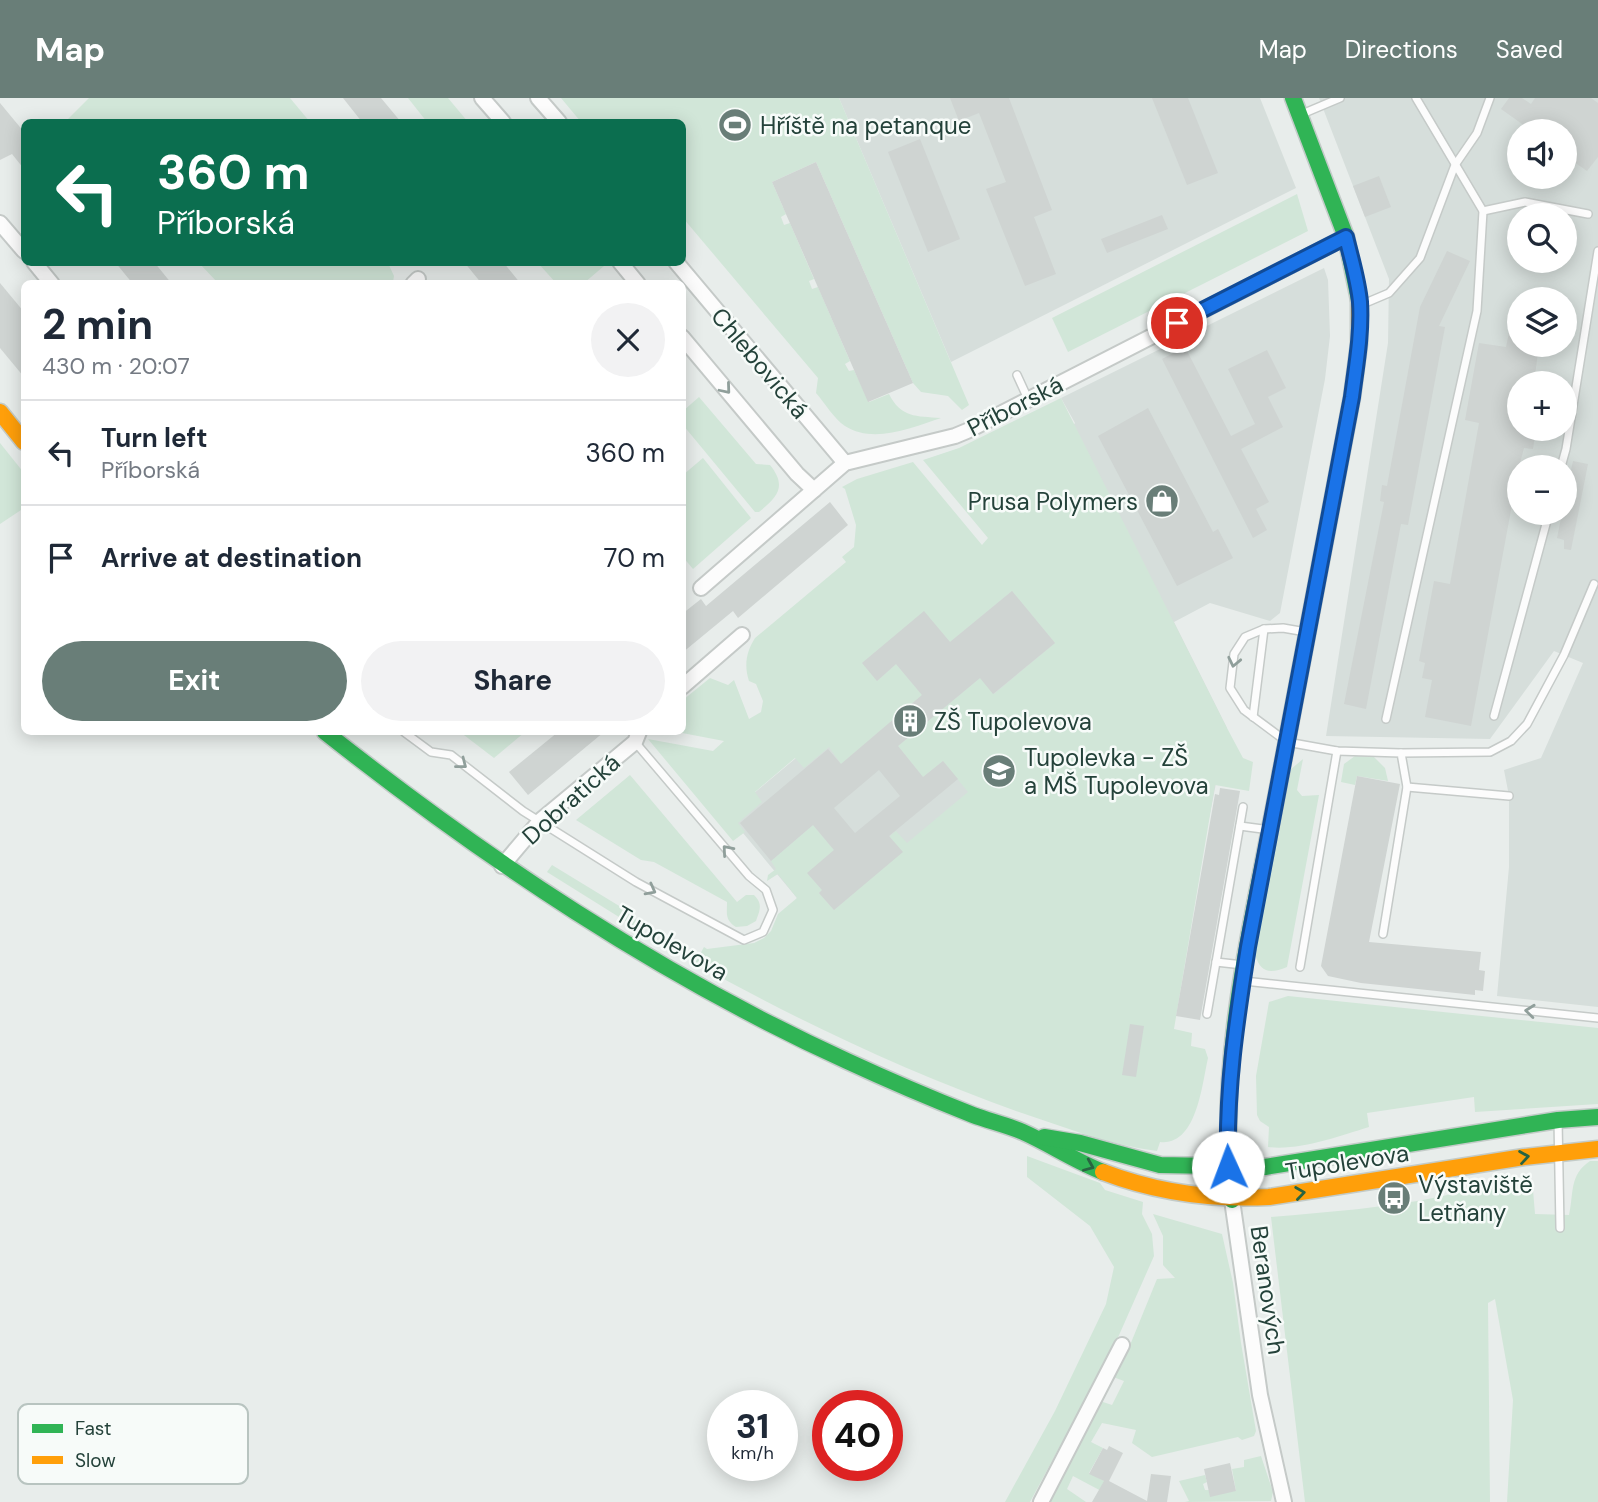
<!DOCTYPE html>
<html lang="en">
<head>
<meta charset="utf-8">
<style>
	:root { --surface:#fff; --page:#f2f2f3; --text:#1f2937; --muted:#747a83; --line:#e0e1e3; --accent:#697e78 }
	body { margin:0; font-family:"DM Sans",sans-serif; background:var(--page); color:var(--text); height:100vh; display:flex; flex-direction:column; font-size:26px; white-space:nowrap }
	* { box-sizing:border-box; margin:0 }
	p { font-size:23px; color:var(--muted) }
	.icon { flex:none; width:38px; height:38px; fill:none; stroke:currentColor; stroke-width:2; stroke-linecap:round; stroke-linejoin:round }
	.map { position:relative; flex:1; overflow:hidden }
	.side { position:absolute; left:21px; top:182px; width:665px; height:455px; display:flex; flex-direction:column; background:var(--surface); border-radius:10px; box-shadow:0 4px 18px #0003 }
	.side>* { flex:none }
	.banner { position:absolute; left:21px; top:21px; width:665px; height:147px; border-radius:10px; box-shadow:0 4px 18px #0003; background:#0b6e4f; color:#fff; overflow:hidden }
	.tools { position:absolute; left:1507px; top:21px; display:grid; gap:14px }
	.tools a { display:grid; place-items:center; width:70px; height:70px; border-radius:50%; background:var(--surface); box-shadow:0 4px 18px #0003; font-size:35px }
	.speed { position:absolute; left:707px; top:1292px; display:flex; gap:14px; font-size:35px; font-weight:700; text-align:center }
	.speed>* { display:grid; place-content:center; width:91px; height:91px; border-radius:50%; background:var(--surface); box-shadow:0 4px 18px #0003; line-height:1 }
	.speed small { font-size:18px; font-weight:400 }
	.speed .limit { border:10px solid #d22; background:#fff; color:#111 }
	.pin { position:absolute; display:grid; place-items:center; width:60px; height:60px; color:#fff; margin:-30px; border:4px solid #fff; border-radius:50%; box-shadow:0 2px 7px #0007 }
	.me { position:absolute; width:77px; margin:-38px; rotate:358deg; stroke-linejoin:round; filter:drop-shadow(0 0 5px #0008) }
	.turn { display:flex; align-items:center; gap:24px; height:147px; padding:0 21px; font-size:32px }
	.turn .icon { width:91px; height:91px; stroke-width:2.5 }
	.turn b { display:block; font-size:49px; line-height:60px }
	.round { display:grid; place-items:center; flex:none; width:74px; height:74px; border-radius:37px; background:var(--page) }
	.summary { display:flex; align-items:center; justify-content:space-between; height:119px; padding:0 21px }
	h1 { font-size:42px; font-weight:700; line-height:52px }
	.action { display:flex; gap:14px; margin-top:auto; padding:14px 21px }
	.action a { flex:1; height:80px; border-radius:42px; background:var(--accent); color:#fff; font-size:28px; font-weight:700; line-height:80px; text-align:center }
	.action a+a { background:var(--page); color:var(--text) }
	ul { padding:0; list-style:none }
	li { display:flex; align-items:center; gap:21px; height:105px; padding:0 21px; border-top:2px solid var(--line) }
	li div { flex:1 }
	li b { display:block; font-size:26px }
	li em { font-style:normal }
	header { display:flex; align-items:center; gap:42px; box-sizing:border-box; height:98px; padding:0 35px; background:var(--accent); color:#fff }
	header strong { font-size:33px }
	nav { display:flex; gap:38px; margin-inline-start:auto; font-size:24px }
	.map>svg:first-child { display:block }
	.built { fill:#d6dedb; fill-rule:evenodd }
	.green { fill:#d1e6d8 }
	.building { fill:#cfd4d2; fill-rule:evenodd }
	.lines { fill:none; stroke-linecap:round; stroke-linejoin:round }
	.lane-casing { stroke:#c5cac8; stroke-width:10 }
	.street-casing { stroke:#c5cac8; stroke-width:18 }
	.fast-casing { stroke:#c3cbc8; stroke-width:19 }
	.slow-casing { stroke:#c3cbc8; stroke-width:19 }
	.lane { stroke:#fcfcfc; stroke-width:7 }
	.street { stroke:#fcfcfc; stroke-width:14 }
	.fast { stroke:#30b455; stroke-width:16 }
	.slow { stroke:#ff9f0a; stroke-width:16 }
	.oneway { stroke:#909f9b }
	.oneway2 { stroke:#286442 }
	.route-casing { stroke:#114b97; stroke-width:18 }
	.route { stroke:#1a73e8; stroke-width:12 }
	.labels { text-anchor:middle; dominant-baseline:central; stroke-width:5; stroke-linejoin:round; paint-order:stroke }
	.poi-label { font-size:24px; fill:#24423a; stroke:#f7fbf9; text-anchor:start }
	.street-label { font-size:24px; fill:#24423a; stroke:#f7fbf9 }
	.key { fill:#f7fbf9; stroke:#b8c4c0; stroke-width:2 }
	.key-label { font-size:19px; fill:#24423a }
</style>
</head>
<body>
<header>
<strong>Map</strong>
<nav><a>Map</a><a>Directions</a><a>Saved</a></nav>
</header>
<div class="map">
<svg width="1598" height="1404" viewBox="0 0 1598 1404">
	<rect width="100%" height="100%" fill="#e8edeb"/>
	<g class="built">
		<path d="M839,0H1260L1296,90L951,264Z"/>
		<path d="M1319,0H1598V909L1497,898L1509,769V698L1504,672L1541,660L1583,565L1554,553L1490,641L1326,638L1388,245L1389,181ZM1519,33H1564V79H1519ZM1519,117H1564V163H1519ZM1519,201H1564V247H1519ZM1519,285H1564V331H1519ZM1519,369H1564V415H1519Z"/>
		<path d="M1324,170L1328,182L1330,238L1325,281L1280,515L1270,523L1210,505L1174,524L1227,630L1181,861L1146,989L765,858L797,800L728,717L796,660L835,565L987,446L1075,325L1061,300Z"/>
	</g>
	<g class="green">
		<path d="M89,0H290L310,24H65Z"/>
		<path d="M408,0H448L468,24H427Z"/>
		<path d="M561,0H839L969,307L962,312L948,298L921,294L913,285L816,64L772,84L786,116L781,119L784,127L790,125L814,181L809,183L812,191L818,189L850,263L845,266L849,273L854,272L869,304L889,296C901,320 916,318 941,320C912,330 873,346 845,328C834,321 825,305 816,295L818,280L683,120L682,24H581Z"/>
		<path d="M1297,96L1308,133L1068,254L1052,220Z"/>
		<path d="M199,165H388L394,178L393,184L218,185Z"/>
		<path d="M538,165H601L604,168L584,185H556Z"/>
		<path d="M699,299L756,366L770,367C787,388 778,399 759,414H755L683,327V313Z"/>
		<path d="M1061,300L1227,630L1243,660L1253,664L1249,693L1215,687L1174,931L1192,935L1191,948L1205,951L1208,960C1202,986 1197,1048 1160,1044L1157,1053C1109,1047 1064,1029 1019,1014C907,974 798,923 695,865L704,849L707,851L754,845L764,840L771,833L778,816L797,800L778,776L767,783L768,777L776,771L771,763L813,727L834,752L808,775L822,792L819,795L834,812L853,796L891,737L896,733L907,745L968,694L943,663L923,679L898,648L980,580L994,596L1055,545L1012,493L950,544L924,514L862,565L877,583L896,566L922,597L841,666L829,649L804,670L795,660L755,694L762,704L738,725L745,734L733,743L648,641L713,653L724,643L677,634H682L683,602L710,580L728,587L734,582L749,621L761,614L763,603L756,586L749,583C744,568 746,554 755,540L846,464L842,459L854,449L856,427L845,391L842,389L857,381L913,364L982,447L988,440L923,362L959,350Z"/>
		<path d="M0,345L24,375V410L0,426Z"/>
		<path d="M703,360L751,420L693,471L683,459V377Z"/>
		<path d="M460,634H525L494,660Z"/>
		<path d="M1355,658L1374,659L1385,670L1388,683L1357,678L1355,687L1341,684L1344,666Z"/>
		<path d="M1303,661L1297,692L1302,698L1319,697L1287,869C1270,876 1260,875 1255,856L1290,672Z"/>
		<path d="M630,677L737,804L746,797H754C763,806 760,812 756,823L747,828L736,829C725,822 727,816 727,804L654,764L641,762L576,722Z"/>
		<path d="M552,767L634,817L637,825L635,829L547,774Z"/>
		<path d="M1288,898L1598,930V1006L1475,1014L1474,999L1367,1015L1369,1029C1340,1038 1299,1053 1268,1049L1269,1029L1260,1023L1257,1017L1256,978L1269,904Z"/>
		<path d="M1027,1058L1100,1085L1105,1092L1143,1104L1142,1116L1152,1136L1154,1158L1116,1244L1030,1404H1005L1055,1313L1106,1206L1114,1169L1090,1128L1027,1079Z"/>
		<path d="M1590,1063H1598V1404H1507L1513,1302L1495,1201L1488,1205L1490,1404H1305L1271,1119C1328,1114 1386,1110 1443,1098C1470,1092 1494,1080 1522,1080L1527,1081L1533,1092L1535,1116L1569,1117C1574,1095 1569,1077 1590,1063Z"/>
		<path d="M1153,1116L1222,1136L1233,1185L1241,1245L1256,1333L1254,1338L1242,1342L1238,1339L1152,1359L1132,1345L1136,1332L1102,1325L1091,1344L1103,1350L1089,1375L1108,1385L1105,1395L1073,1378L1067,1391L1086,1404H1047L1100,1303L1112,1307L1124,1283L1113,1279L1128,1252L1157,1181L1175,1180L1163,1167V1138Z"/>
		<path d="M1261,1358L1273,1394L1271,1403L1185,1404L1189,1403L1179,1383L1205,1377L1207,1384L1203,1386L1205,1392L1236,1393L1232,1371L1244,1369V1362Z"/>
	</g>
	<g class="building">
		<path d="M343,0H381L401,24H362Z"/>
		<path d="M950,0H1009L1052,112L1034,119L1056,176L1025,188L986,91L1006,84L979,15L959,23Z"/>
		<path d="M1152,0H1188L1218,75L1187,87Z"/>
		<path d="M1509,0H1522L1531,6L1535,0H1591L1598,5V59L1587,73L1564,57V33H1532L1501,11Z"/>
		<path d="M0,5L24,34V71L12,56L0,62Z"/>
		<path d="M920,41L960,141L928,154L888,54Z"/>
		<path d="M816,64L913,285L868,304L772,84Z"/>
		<path d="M1379,78L1391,109L1365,119L1353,88Z"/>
		<path d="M1162,117L1168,131L1107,155L1101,141Z"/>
		<path d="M1447,153L1470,163L1439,228L1445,229L1408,427L1401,426L1366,611L1344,606L1384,404L1380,403L1382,387L1387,388L1420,209Z"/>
		<path d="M115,164H154L172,186H133Z"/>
		<path d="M464,164H503L521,186H482Z"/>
		<path d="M0,185L24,214V279L0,250Z"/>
		<path d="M1513,216H1519V247H1539L1534,285H1519V331H1536L1533,351L1524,350L1519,369L1471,628L1425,619L1432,582L1422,580L1425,565L1419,563L1434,483L1450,486L1479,325L1465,322L1479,245L1506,249Z"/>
		<path d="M1185,249L1231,338L1255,326L1228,271L1267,252L1286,290L1268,299L1283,329L1241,351L1269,404L1256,411L1267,432L1253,440L1162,261Z"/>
		<path d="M1148,310L1213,434L1218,431L1233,460L1177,488L1098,338Z"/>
		<path d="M1573,363L1588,366L1571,452L1564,451V442L1557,440L1562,415H1564V403Z"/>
		<path d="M830,404L848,427L738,520L733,513L682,555V516L701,501L706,508Z"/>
		<path d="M1012,493L1055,545L993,596L980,580L898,648L923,679L943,663L958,681L889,738L903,754L834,812L819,795L822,792L807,775L834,752L813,727L771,763L740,725L828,651L841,666L922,597L896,566L877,583L862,565L924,513L950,544ZM879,672L900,698L855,735L834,710Z"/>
		<path d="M558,634H604L528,697L509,674Z"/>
		<path d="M1357,678L1400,686L1369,844L1481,854L1479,872L1485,873L1483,893L1475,892V897L1361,885L1328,878L1321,868Z"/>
		<path d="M1220,690L1240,693L1200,922L1176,918L1215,696L1219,697Z"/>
		<path d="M1130,926L1144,928L1136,979L1122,977Z"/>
		<path d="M1109,1348L1123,1355L1109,1383L1147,1403L1151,1376L1171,1378L1167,1404H1092L1104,1383L1089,1376L1103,1350L1107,1352Z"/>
		<path d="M1230,1365L1236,1393L1210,1399L1204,1371Z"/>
	</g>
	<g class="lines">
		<g class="lane-casing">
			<g id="lane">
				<path d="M1302,16L1340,0"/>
				<path d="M1483,113L1525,104L1588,116"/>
				<path d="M1363,206L1389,195L1420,160L1455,67L1477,35L1490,0"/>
				<path d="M1017,277L1028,301"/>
				<path d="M1561,369L1566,351L1598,153"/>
				<path d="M1306,534L1283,530L1264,531L1245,539L1234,556L1230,590L1244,612L1287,644L1337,653L1401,655L1407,689L1383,836"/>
				<path d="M1494,618L1549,415"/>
				<path d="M1253,619L1264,531"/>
				<path d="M1386,621L1477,213L1483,113L1416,0"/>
				<path d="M404,634L431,654L451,657L523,713L636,784L744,842L763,834L773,812L766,792L749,778L635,644"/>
				<path d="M1401,655L1490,654L1511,643L1527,626L1564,557L1594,486"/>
				<path d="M1407,689L1509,698"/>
				<path d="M1240,728L1270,732"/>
				<path d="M1216,864L1243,867"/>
				<path d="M1300,869L1337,653"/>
				<path d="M1244,883L1598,920"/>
				<path d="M1207,916L1243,709"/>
				<path d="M1558,1022L1560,1130"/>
			</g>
		</g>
		<g class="street-casing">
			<g id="street">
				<path d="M482,0L503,24"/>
				<path d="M538,0L559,24"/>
				<path d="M0,125L24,153"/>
				<path d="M34,164L52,186"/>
				<path d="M620,164L638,186"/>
				<path d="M676,164L845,365"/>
				<path d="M413,186L418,181"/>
				<path d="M682,239L797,376L814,392"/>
				<path d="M701,490L845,365L955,338L967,333L1346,139"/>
				<path d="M682,589L742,537"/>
				<path d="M502,768L540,723L635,644L639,634"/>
				<path d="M1232,1102L1260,1297L1284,1404"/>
				<path d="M1041,1404L1122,1247"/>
			</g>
		</g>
		<g class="fast-casing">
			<g id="fast">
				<path d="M1293,0L1346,139L1359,202"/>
				<path d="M325,634C487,762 659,877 847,963C888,982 930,1000 973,1017C989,1023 1007,1027 1023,1034C1050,1046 1075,1063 1103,1074"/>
				<path d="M1044,1039L1080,1045L1160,1067L1265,1069L1558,1022L1598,1019"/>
				<path d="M1232,1102C1216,958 1255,815 1281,674"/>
			</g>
		</g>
		<g class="slow-casing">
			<g id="slow">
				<path d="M0,314L24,344"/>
				<path d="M1281,674L1352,299L1359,246V202"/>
				<path d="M1103,1074C1158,1095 1211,1102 1269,1099L1524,1059L1598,1051"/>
			</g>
		</g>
		<use href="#lane" class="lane"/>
		<use href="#street" class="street"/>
		<use href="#fast" class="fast"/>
		<use href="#slow" class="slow"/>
	</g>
	<defs><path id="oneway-chevron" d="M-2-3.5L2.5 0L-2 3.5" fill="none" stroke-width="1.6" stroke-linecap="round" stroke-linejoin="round" transform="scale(1.75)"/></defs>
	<g class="oneway">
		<use href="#oneway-chevron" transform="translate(726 291) rotate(50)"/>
		<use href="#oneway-chevron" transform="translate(1234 564) rotate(102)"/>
		<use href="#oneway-chevron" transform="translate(462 666) rotate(38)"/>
		<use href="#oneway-chevron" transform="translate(727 752) rotate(-131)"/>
		<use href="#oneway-chevron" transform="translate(651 792) rotate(28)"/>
		<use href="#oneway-chevron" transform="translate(1530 913) rotate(-174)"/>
	</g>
	<g class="oneway2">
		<use href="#oneway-chevron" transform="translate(1524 1059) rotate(-9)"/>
		<use href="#oneway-chevron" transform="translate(1089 1068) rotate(23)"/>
		<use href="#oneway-chevron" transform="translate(1300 1095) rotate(-8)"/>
	</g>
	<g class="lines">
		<g class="route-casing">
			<path id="route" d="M1177,225L1346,139C1351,160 1358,182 1360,204C1362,236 1356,268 1352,299L1248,849C1236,925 1226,991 1228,1069"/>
		</g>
		<use href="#route" class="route"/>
	</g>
	<defs>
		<g id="stadium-disc" transform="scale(1.75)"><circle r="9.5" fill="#697e78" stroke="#f7fbf9"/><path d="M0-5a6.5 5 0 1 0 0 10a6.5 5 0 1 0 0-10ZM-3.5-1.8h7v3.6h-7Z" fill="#fff"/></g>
		<g id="shop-disc" transform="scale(1.75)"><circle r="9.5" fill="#697e78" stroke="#f7fbf9"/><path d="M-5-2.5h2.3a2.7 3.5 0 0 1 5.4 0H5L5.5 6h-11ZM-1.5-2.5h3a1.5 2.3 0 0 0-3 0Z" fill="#fff"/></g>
		<g id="building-disc" transform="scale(1.75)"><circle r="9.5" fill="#697e78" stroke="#f7fbf9"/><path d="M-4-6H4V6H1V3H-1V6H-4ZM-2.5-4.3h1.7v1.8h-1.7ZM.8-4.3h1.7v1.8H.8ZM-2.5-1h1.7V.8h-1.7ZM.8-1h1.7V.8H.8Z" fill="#fff"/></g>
		<g id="school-disc" transform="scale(1.75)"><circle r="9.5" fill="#697e78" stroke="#f7fbf9"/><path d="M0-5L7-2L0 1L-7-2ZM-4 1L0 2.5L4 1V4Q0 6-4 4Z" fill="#fff"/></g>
		<g id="bus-disc" transform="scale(1.75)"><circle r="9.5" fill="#697e78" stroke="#f7fbf9"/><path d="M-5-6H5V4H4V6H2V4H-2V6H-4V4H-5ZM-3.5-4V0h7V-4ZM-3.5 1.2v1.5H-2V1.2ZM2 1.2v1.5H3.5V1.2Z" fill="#fff"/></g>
	</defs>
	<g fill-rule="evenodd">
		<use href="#stadium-disc" x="735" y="27"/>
		<use href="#shop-disc" x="1162" y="403"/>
		<use href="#building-disc" x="910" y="623"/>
		<use href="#school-disc" x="999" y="673"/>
		<use href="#bus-disc" x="1394" y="1100"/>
	</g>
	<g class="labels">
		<g class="poi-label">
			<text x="760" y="27">Hříště na petanque</text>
			<text x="1138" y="403" text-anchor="end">Prusa Polymers</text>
			<text x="934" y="623">ZŠ Tupolevova</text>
			<text x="1024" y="659">Tupolevka - ZŠ<tspan x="1024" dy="28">a MŠ Tupolevova</tspan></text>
			<text x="1418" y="1086">Výstaviště<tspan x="1418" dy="28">Letňany</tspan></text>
		</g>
		<g class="street-label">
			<text transform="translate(760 265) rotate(50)">Chlebovická</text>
			<text transform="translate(1015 308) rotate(-27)">Příborská</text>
			<text transform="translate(571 701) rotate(-42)">Dobratická</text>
			<text transform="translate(672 845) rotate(30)">Tupolevova</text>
			<text transform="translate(1347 1064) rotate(-9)">Tupolevova</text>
			<text transform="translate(1268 1192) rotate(82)">Beranových</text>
		</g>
	</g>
	<rect x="18" y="1306" width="230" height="80" rx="10" class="key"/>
	<rect x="32" y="1326" width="31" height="9" fill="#30b455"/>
	<rect x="32" y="1358" width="31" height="8" fill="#ff9f0a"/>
	<g class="key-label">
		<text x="75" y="1337">Fast</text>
		<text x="75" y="1369">Slow</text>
	</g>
</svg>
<div class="tools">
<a><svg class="icon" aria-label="sound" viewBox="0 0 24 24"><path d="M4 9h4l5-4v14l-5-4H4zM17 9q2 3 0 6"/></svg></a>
<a><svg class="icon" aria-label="search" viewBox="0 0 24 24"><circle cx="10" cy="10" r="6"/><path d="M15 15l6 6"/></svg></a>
<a><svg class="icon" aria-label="layers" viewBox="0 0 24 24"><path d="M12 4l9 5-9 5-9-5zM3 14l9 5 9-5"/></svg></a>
<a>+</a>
<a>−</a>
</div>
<div class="speed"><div>31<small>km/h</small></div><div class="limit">40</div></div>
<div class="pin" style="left:1177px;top:225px;background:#d93025"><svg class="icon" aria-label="arrive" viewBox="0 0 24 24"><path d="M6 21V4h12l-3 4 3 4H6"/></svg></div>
<svg class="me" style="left:1228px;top:1069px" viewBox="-20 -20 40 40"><circle r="19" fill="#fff"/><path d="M0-13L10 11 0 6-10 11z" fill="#1a73e8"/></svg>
<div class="banner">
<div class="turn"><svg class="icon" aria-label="left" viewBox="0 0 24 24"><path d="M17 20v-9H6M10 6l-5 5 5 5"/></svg><div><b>360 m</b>Příborská</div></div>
</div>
<section class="side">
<div class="summary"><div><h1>2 min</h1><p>430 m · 20:07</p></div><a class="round"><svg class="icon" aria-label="close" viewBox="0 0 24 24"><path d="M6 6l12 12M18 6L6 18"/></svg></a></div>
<ul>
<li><svg class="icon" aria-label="left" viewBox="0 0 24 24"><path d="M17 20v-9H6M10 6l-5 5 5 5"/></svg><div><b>Turn left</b><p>Příborská</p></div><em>360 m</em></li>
<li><svg class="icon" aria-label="arrive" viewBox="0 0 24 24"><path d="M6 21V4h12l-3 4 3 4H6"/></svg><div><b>Arrive at destination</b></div><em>70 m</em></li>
</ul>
<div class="action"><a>Exit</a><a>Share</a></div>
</section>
</div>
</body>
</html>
